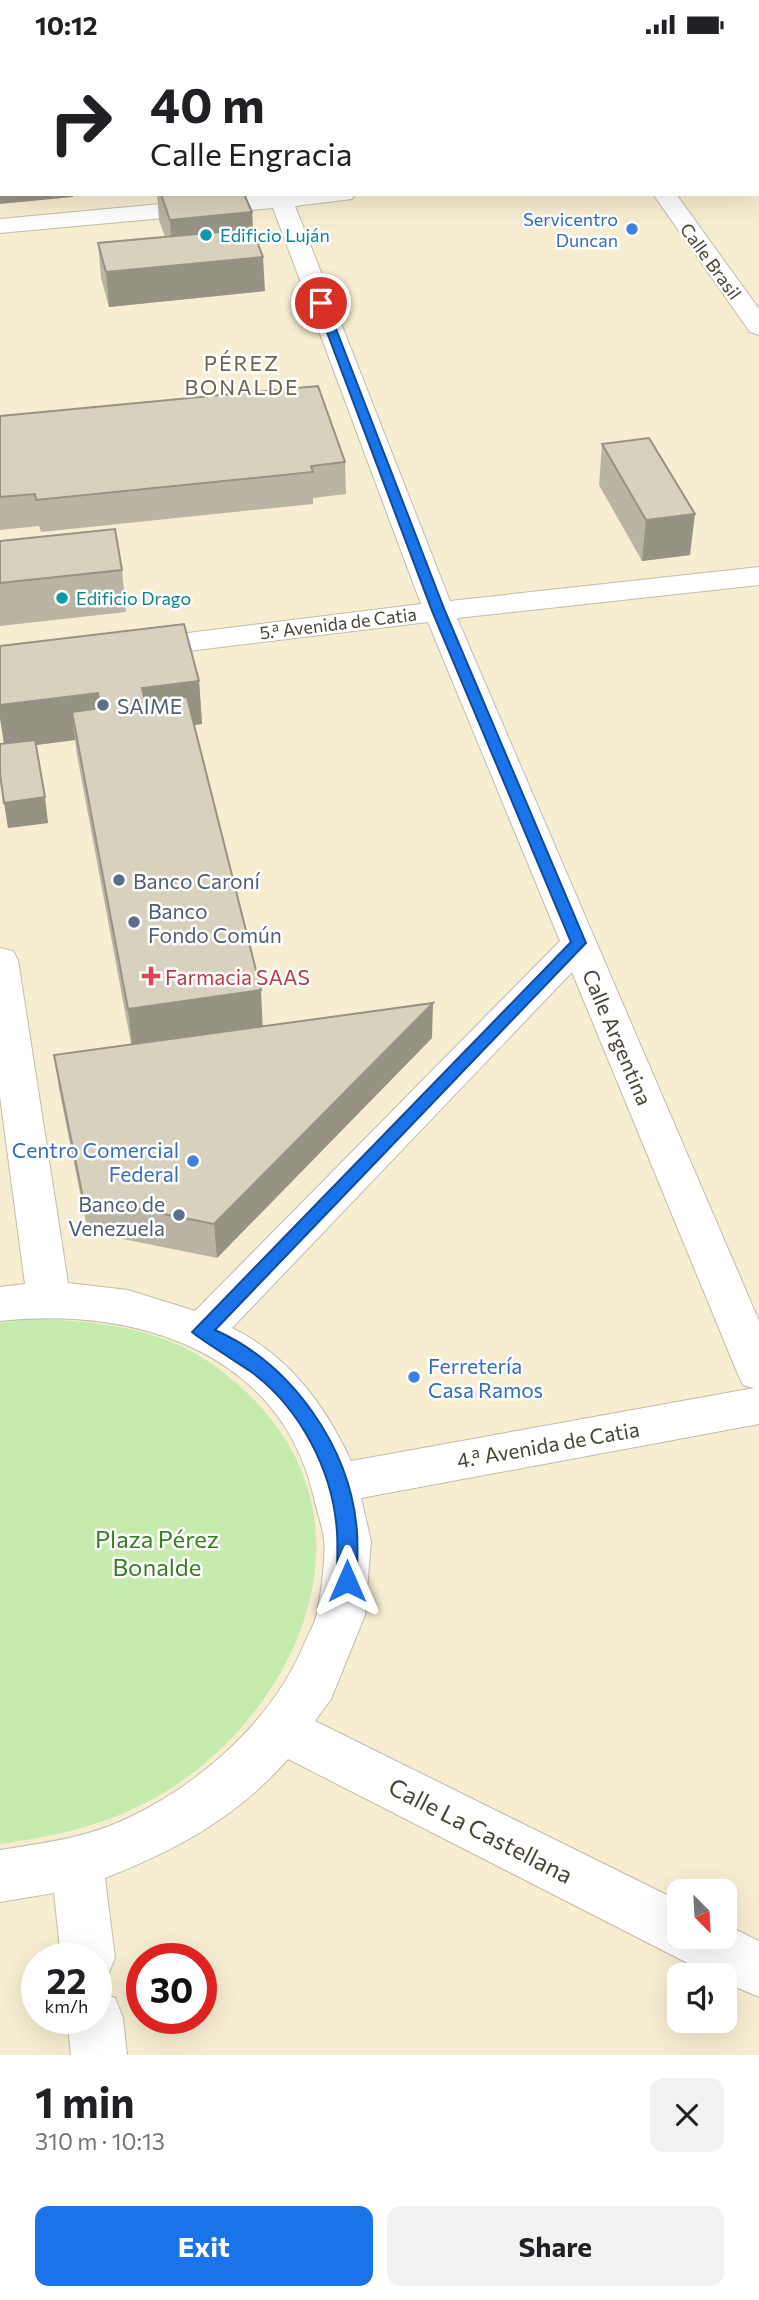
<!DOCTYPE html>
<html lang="en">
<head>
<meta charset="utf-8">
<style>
	:root { --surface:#fff; --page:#f2f2f2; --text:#202124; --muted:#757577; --accent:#1a73e8 }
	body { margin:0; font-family:Commissioner,sans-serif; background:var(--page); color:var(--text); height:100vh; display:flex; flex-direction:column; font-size:26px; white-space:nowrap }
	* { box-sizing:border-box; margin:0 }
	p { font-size:23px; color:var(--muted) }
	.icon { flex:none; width:38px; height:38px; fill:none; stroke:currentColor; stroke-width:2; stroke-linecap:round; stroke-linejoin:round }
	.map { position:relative; height:2006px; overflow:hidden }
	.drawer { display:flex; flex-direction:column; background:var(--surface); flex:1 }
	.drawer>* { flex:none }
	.hud { position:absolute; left:0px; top:0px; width:760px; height:147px; box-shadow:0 7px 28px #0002; background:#fff; color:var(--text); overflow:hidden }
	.needle { width:46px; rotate:156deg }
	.controls { position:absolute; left:667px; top:1830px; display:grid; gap:14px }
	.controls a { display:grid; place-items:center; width:70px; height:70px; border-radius:14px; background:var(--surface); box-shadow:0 7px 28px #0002; font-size:35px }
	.speed { position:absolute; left:21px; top:1894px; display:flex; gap:14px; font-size:35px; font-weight:700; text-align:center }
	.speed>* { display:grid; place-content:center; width:91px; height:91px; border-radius:50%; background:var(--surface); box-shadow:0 7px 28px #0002; line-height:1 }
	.speed small { font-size:18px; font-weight:400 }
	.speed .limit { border:10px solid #d22; background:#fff; color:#111 }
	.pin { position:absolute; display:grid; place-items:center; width:60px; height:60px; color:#fff; margin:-30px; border:4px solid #fff; border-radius:50%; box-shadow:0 2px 7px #0007 }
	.me { position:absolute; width:77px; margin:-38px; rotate:0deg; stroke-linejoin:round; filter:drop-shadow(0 0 5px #0008) }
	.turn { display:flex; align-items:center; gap:24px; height:147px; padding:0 35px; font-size:32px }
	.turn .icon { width:91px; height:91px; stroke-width:2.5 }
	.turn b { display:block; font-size:49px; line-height:60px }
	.round { display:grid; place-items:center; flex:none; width:74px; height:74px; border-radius:14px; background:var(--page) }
	.overview { display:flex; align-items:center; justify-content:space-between; height:119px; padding:0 35px }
	h1 { font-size:42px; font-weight:700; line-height:52px }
	.primary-button { display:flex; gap:14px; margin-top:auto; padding:14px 35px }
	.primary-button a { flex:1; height:80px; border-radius:14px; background:var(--accent); color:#fff; font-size:28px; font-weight:700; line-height:80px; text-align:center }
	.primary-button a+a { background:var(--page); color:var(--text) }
	.status { display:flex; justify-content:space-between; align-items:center; height:49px; padding:0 35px; background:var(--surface); direction:ltr }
	.status svg { height:19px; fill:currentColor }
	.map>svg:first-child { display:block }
	.commercial { fill:#f7eed2; fill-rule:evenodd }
	.green { fill:#c5ebaf }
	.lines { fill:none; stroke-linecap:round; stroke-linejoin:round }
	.minor-casing { stroke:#c1bdaa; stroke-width:2 }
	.minor { fill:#fff; fill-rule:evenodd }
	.wall { fill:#b9b4a3 }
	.shaded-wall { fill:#969284 }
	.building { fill:#d7d1bd; stroke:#969284; stroke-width:2 }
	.route { fill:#1a73e8; stroke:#114b97; stroke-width:2 }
	.shop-dot { fill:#3f7fe0; stroke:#fff; stroke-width:2.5 }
	.culture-dot { fill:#0f9aa8; stroke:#fff; stroke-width:2.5 }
	.service-dot { fill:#5c6f8a; stroke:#fff; stroke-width:2.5 }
	.health-dot { fill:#e0444e; stroke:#fff; stroke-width:2.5 }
	.labels { text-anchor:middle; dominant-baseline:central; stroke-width:5; stroke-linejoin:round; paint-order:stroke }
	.far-shop-label { font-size:18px; fill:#366cbe; stroke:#fff; text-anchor:end }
	.far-culture-label { font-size:18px; fill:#0d838f; stroke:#fff; text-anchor:start }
	.far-street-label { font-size:18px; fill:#494536; stroke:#fff }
	.far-quarter-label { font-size:21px; letter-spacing:2px; fill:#6c654d; stroke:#fff }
	.service-label { font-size:21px; fill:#4e5e75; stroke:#fff; text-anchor:start }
	.health-label { font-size:21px; fill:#be3a42; stroke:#fff; text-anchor:start }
	.street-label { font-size:21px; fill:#494536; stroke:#fff }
	.shop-label { font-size:21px; fill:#366cbe; stroke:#fff; text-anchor:end }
	.near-park-label { font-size:24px; fill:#377e25; stroke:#fff }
	.near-street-label { font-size:24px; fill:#494536; stroke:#fff }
</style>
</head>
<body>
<div class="status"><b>10:12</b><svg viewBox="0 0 49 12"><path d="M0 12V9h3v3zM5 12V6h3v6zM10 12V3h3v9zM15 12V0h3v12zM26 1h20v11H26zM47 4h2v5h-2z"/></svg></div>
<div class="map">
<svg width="759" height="2006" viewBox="0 0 759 2006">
	<rect width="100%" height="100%" fill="#f5f3e8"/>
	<path class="commercial" d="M0,0H759V2006H0ZM2,2H758V145H2ZM679,1843H724V1888H679ZM37,1909H96V1969H37ZM142,1909H201V1969H142ZM679,1927H724V1972H679Z"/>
	<path class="green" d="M32,1270C78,1271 123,1275 167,1291C201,1304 233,1328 257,1354C378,1482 297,1661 165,1743C115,1774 58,1787 0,1795V1274Z"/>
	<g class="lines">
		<g class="minor-casing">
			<g id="minor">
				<path d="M208,0H228L229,2H209Z"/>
				<path d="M549,0H570L571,2H550Z"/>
				<rect x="758" y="100" width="1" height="14"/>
				<path d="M266,145H355L352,150L295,157L450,552L759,518V536L457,569L759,1272V1375L361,1449L371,1492L365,1566L331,1650L315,1672L679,1852V1888H724V1875L759,1892V1948L724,1933V1927H713L288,1710C237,1768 177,1801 105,1829L115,1909L107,1928L96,1933V1909H61L54,1844L0,1853V1801C44,1794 87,1789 128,1769C202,1734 274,1670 305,1593C309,1584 315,1574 317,1564C321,1545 326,1508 324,1490C322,1476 317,1462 314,1449C281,1302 134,1257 0,1272V1238L25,1235L0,1047V899L13,902L18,911L68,1234L128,1241L195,1262L560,892L428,573L139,608L128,606L123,599L128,592L139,590L421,555L273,159L0,184V170ZM572,923L737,1323L743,1336L754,1339L351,1412C325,1356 289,1307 232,1279Z"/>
				<path d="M653,145H676L759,260V286L750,283Z"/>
				<path d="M96,1942L115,1949L123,1969L127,2006H71L67,1969H96Z"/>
			</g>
		</g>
		<use href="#minor" class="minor"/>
	</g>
	<g class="wall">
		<path d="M157,145H244L252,163L253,182L265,242L109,258L101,229L98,194L165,188L159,171Z"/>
		<path d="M0,367L345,413L346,445L313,449V455L41,483L39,477L0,481Z"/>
		<path d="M602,395L690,506L642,512L599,436Z"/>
		<path d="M0,492L122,521L126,563L0,577Z"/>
		<path d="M0,597L199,632L202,675L194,676L263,977L432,989L217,1209L88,1183L59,1040L54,1006L131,995L77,706L75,691L36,696L48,774L8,779L4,695L0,669Z"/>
	</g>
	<g class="shaded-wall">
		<path d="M0,117H2V145H73V148L0,155Z"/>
		<path d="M252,163L254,201L172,209L170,171Z"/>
		<path d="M263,208L265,242L109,258L106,223Z"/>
		<path d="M695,465L690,506L642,512L646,471Z"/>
		<path d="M199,632L202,675L146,682L142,639Z"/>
		<path d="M98,644L103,687L72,663L75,691L5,700L0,669V656Z"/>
		<path d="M45,748L48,774L8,779L4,754Z"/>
		<path d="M261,941L263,985L133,1004L128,960Z"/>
		<path d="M433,954L432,989L217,1209L214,1175Z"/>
	</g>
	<g class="building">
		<path d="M279,0H382L383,2L262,1Z"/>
		<rect x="0" y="82" width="2" height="35"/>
		<path d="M161,145H244L252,163L170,171Z"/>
		<path d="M252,180L263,208L106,223L98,194Z"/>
		<path d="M318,337L345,413L311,417L313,423L36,451L35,445L0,448V367Z"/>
		<path d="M649,389L695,465L646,471L602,395Z"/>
		<path d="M115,480L122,521L0,534V492Z"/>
		<path d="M184,575L199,632L142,639L145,653L187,648L261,941L128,960L72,663L101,659L98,644L0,656V597Z"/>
		<path d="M35,691L45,748L4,754L0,725V695Z"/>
		<path d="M433,954L214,1175L83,1149L54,1006Z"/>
	</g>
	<path class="route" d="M317,252L326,254L445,562L586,894L215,1281C292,1315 351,1399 357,1483C358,1499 357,1516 357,1532L354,1538L347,1540L340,1538L337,1532C337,1516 338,1499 337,1483C333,1422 300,1358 250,1322C241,1316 194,1286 192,1283L571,893L432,562L316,254Z"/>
	<g class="shop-dot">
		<circle cx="632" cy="180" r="7"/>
		<circle cx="193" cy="1112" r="7"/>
		<circle cx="414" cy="1328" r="7"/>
	</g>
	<g class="culture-dot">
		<circle cx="206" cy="186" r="7"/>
		<circle cx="62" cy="549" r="7"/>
	</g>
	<g class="service-dot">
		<circle cx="103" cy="656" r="7"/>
		<circle cx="119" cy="831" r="7"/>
		<circle cx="134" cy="873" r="7"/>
		<circle cx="179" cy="1166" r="7"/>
	</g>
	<path class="health-dot" d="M147.5 916.5h7v7h7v7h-7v7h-7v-7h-7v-7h7z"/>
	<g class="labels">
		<g class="far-shop-label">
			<text x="618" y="170">Servicentro<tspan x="618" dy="21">Duncan</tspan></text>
		</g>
		<g class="far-culture-label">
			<text x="220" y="186">Edificio Luján</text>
			<text x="76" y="549">Edificio Drago</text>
		</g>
		<g class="far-street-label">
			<text transform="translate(711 212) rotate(54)">Calle Brasil</text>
			<text transform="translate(338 574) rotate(-7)">5.ª Avenida de Catia</text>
		</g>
		<g class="far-quarter-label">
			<text x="242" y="313">PÉREZ<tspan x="242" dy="24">BONALDE</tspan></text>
		</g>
		<g class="service-label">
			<text x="117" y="656">SAIME</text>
			<text x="133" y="831">Banco Caroní</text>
			<text x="148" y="861">Banco<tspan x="148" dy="24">Fondo Común</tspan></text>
			<text x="165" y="1154" text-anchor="end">Banco de<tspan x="165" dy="24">Venezuela</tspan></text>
		</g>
		<g class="health-label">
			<text x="165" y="927">Farmacia SAAS</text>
		</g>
		<g class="street-label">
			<text transform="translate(618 988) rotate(67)">Calle Argentina</text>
			<text transform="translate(548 1395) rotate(-10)">4.ª Avenida de Catia</text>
		</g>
		<g class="shop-label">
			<text x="179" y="1100">Centro Comercial<tspan x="179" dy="24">Federal</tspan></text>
			<text x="428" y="1316" text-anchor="start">Ferretería<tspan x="428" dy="24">Casa Ramos</tspan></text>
		</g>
		<g class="near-park-label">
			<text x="157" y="1489">Plaza Pérez<tspan x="157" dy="28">Bonalde</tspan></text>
		</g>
		<g class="near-street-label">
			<text transform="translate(481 1781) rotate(27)">Calle La Castellana</text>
		</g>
	</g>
</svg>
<div class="controls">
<a><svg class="needle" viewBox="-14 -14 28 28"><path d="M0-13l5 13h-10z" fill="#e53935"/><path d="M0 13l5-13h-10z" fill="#757577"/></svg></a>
<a><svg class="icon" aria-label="sound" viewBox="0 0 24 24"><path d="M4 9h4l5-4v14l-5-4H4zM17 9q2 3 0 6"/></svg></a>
</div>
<div class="speed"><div>22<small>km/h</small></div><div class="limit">30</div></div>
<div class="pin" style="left:321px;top:254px;background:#d93025"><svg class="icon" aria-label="arrive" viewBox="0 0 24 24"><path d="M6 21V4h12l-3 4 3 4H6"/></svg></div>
<svg class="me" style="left:347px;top:1532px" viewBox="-20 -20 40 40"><path d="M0-17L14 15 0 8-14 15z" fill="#1a73e8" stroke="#fff" stroke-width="4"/></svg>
<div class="hud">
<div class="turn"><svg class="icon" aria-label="right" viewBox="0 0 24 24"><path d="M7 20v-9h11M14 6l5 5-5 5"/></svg><div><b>40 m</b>Calle Engracia</div></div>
</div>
</div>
<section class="drawer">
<div class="overview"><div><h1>1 min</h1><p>310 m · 10:13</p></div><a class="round"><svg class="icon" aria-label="close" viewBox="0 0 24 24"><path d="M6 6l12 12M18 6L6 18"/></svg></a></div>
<div class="primary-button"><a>Exit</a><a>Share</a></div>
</section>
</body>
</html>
